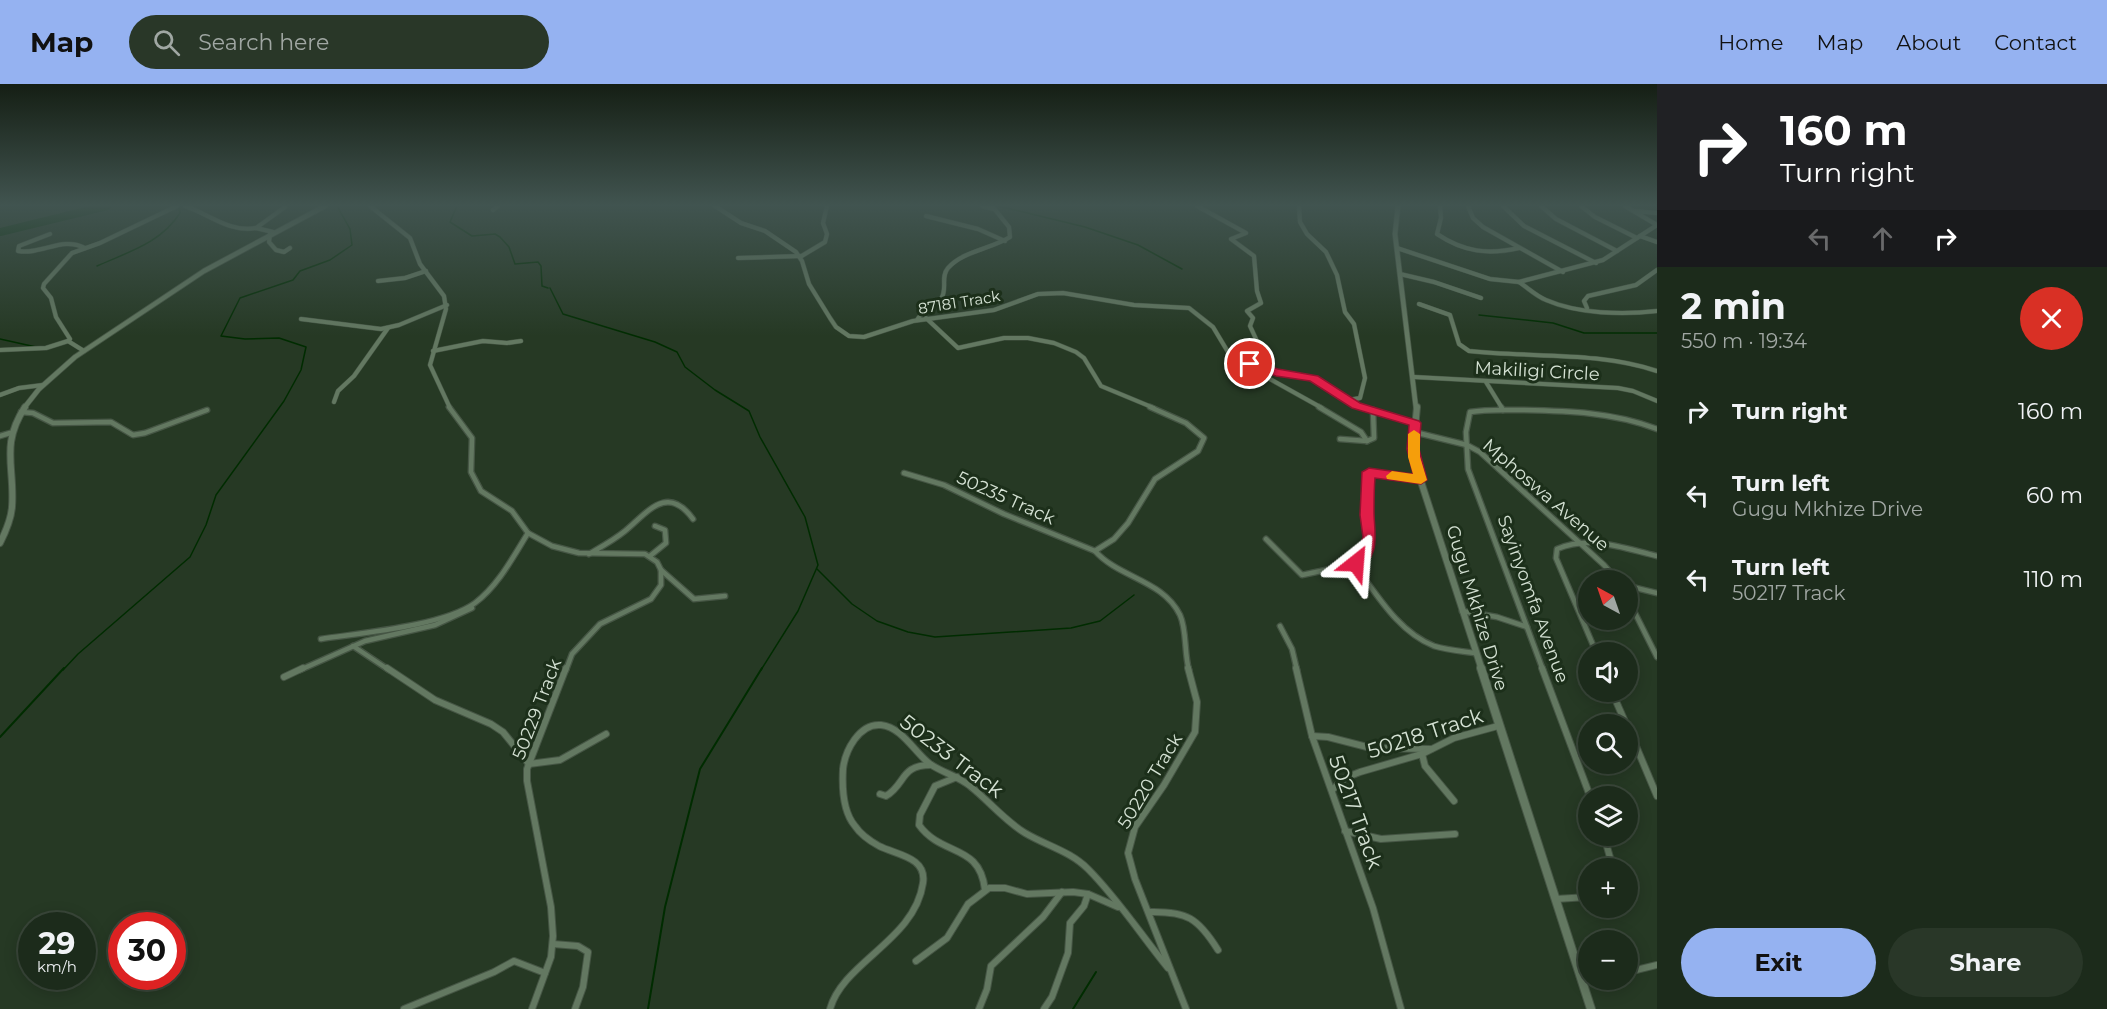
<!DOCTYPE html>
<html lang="en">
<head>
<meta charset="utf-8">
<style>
	:root { --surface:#1c2b1b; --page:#293728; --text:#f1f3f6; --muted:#a0a7a3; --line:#3a473a; --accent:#95b2f1 }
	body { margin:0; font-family:Montserrat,sans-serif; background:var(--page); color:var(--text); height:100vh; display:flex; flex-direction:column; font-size:22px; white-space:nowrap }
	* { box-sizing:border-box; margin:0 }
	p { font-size:20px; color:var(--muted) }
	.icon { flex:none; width:33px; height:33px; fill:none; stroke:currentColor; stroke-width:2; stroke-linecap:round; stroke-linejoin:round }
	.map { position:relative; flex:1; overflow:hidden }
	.side { display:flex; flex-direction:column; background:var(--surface); width:450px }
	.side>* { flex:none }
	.banner { background:#202124; color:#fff; overflow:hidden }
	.needle { width:39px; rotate:320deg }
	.tools { position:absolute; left:1578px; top:486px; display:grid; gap:12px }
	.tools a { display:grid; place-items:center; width:60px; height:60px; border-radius:50%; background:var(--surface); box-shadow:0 3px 15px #0003,0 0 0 2px var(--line); font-size:30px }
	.speed { position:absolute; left:18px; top:828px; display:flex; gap:12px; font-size:30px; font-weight:700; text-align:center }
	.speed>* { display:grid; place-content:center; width:78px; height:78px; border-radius:50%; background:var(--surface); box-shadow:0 3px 15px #0003,0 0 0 2px var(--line); line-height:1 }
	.speed small { font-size:15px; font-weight:400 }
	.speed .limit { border:9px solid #d22; background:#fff; color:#111 }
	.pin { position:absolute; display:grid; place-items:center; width:51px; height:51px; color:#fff; margin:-26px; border:3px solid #fff; border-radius:50%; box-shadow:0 2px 6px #0007 }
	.me { position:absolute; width:66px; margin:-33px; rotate:28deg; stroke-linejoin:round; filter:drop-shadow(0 0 4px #0008) }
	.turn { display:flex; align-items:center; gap:21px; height:126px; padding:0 24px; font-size:27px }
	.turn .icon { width:78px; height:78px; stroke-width:2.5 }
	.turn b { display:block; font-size:42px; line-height:51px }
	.lanes { display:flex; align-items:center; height:57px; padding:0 24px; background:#0003; justify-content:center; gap:30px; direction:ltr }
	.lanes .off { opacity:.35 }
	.round { display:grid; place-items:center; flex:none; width:63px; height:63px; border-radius:32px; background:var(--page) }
	.overview { display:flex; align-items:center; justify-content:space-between; height:102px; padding:0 24px }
	h1 { font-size:36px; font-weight:700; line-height:45px }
	.primary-button { display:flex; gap:12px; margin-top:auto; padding:12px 24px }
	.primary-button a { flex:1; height:69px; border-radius:36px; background:var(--accent); color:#111; font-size:24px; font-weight:700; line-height:69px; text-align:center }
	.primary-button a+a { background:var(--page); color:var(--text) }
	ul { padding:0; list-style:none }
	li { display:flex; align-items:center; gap:18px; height:84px; padding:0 24px }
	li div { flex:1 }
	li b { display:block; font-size:22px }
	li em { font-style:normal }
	header { display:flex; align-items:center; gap:36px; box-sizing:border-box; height:84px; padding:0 30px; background:var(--accent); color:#111 }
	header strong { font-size:28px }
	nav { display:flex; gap:33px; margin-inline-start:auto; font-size:21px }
	.search { width:420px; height:54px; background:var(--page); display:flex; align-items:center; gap:15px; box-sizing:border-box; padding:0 21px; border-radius:33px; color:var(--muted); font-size:22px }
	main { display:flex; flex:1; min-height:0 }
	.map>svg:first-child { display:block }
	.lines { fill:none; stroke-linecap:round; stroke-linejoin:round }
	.stream-far1 { stroke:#002c00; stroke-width:1.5 }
	.stream { stroke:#002c00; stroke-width:2 }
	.river { stroke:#002c00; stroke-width:8 }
	.minor-far2-casing { stroke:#465645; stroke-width:5 }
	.minor-far1-casing { stroke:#465645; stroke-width:7 }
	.minor-casing { stroke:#465645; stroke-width:8 }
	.tertiary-far2-casing { stroke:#465645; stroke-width:6 }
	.tertiary-far1-casing { stroke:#465645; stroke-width:8 }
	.tertiary-casing { stroke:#465645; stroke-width:10 }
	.minor-far2 { stroke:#637861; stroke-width:4 }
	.minor-far1 { stroke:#637861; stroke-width:4.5 }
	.minor { stroke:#637861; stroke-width:6 }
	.tertiary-far2 { stroke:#637861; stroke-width:4.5 }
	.tertiary-far1 { stroke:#637861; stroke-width:6 }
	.tertiary { stroke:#637861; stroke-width:8 }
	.route { fill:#e11d48; stroke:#92132f; stroke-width:1.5 }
	.slow { fill:#f59e0b }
	.labels { text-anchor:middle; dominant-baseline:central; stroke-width:6; stroke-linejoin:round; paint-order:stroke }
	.far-street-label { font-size:15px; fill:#d5e2d4; stroke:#1c2f1a }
	.street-label { font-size:18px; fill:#d5e2d4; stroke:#1c2f1a }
	.near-street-label { font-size:21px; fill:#d5e2d4; stroke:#1c2f1a }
</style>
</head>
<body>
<header>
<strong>Map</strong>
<div class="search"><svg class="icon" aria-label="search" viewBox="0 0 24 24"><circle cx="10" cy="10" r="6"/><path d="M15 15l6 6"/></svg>Search here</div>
<nav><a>Home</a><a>Map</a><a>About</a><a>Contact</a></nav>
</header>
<main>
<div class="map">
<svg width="1657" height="925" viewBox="0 0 1657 925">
	<rect width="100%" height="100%" fill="#263924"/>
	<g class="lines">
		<g class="stream-far1">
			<path d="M457,122L450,138L472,152L495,150L500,153L509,163L515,180L538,178L541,182L542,202L548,204"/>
			<path d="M998,122L1085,143L1138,161L1182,185"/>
			<path d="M97,182C128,168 161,159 180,129L179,124"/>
			<path d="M550,204L563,230L655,258L677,268L685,283L715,306L749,327L760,353L805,433L818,481L798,527L761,586"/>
			<path d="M1479,231L1553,239L1584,249H1657"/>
			<path d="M0,255L36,263"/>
			<path d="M817,485L852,520L877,537L908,548L935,553L1071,544L1100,537L1134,511"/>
			<path d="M63,586L78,570L190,473L206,441L216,411L284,317L301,286L306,263L279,254L245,255L221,252L240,214L293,196L300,187L330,176L352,161L350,145L337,122"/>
		</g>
		<g class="stream">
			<path d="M0,653L64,584"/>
			<path d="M648,925L665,823L700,685L762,584"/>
			<path d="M1073,925L1096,888"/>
		</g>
		<path class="river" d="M0,148L107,122"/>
		<g class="minor-far2-casing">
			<g id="minor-far2">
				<path d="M185,122C209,130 230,149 256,144"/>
				<path d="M370,122L410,154L420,180L444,212L446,225L430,281L450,324"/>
				<path d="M715,122L741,139L765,147L796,168L802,177L809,200L830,234L836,243L849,252L864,253L913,237L994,226L1038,210L1063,209L1134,221L1189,224L1213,243L1234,278L1254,280L1276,288L1314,294L1356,321L1367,324"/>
				<path d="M982,122L994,125"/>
				<path d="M1197,122L1246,149L1231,155L1254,172L1257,207L1261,219L1247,227L1253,234L1250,242L1256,255L1261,283"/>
				<path d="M1299,122L1300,138L1307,150L1326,168L1337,191L1345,228L1354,240L1365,294L1360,314L1349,316"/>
				<path d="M1440,122L1441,134L1437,150C1464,168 1488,171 1519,164"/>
				<path d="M1468,122L1473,134L1483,143L1563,188"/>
				<path d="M1503,122L1524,142L1596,179"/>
				<path d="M1541,122L1556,135L1617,167"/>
				<path d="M1581,122L1595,133L1637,154"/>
				<path d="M1625,122L1657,141"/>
				<path d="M493,126L498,122"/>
				<path d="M1635,127L1657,129"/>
				<path d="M926,132L978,145L1005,157"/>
				<path d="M273,148L256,144L285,123"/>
				<path d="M50,150L19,162L18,167C42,171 62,152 85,164"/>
				<path d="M270,150L269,158L276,166L284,168L290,164"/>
				<path d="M1640,152L1657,158"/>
				<path d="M1397,164L1490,195L1519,198L1603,176L1657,141"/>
				<path d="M800,173L825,158L827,150L823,139L827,122"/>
				<path d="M738,174L800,172"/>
				<path d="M1400,190L1434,198L1481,214"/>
				<path d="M378,197L405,194L426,187"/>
				<path d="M1519,198C1528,204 1536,212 1546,216C1578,230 1623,231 1657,227"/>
				<path d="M1419,220L1450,231L1459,260L1469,267C1532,274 1596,267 1657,287"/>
				<path d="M1587,224L1584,217L1588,212L1636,201L1657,186"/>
				<path d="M926,234L958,264L1004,254H1028L1054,259L1076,268L1084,274L1101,302L1154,324"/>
				<path d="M301,235L381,245L399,241L447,221"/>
				<path d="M917,236C923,226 934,224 941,215C948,205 940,193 948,184C963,167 991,165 1010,153L1009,143L992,122"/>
				<path d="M0,266L46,264L68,257"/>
				<path d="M84,267L68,257L70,255L56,233L51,214L43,204L44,200L72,169L100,159L177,122"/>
				<path d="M433,267L483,257L507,259L521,257"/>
				<path d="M1243,280L1322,324"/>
				<path d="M1414,293L1618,304L1633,307L1657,317"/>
				<path d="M1486,298L1502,324"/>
				<path d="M0,311L19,304L43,301"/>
				<path d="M334,318L338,307L354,292L388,244"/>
			</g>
		</g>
		<g class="minor-far1-casing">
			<g id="minor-far1">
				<path d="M449,323L472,354L471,388L481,407L512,427L528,449L552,462L579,469L645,470L657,478L661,486V501L651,515L600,540L572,570L566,586"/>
				<path d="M1150,323L1186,339L1204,354L1198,367L1155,395L1128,439L1114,455L1095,467C1119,494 1163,496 1180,531C1187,546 1184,569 1189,586"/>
				<path d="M1319,323L1361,348L1367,357"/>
				<path d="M1362,323L1415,339"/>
				<path d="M1501,323L1503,326"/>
				<path d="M21,328L33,329L53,339L111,338L133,351L145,349L207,326"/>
				<path d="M1414,348L1467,361L1480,368L1604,481L1617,496"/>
				<path d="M0,352L10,349"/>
				<path d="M1340,355L1367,357"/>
				<path d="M1367,357L1374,354L1373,326"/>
				<path d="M904,389L944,401L1004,430L1095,467"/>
				<path d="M1266,455L1302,491L1354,480L1365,469L1370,453L1367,431L1369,388L1421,396"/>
				<path d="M589,470C601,463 614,456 625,447C647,429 667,399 693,435"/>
				<path d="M650,472L666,459L665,446L655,442"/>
				<path d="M1354,480C1376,509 1398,548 1434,562C1447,566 1461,567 1475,569"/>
				<path d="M661,486L694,515L725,512"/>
				<path d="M1628,502L1657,509"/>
				<path d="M1628,515L1657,573"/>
				<path d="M1462,527L1497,533L1527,543"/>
				<path d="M1280,542L1292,565L1297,586"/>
				<path d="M321,555C361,549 443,542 475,519C498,502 513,473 528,449"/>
				<path d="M353,562L389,586"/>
				<path d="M1596,568L1556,474L1557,465C1591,451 1623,464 1657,472"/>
				<path d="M300,586L365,557L435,541L472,524"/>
				<path d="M1543,586L1468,385L1466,348L1470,328C1487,325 1504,326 1521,326C1567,327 1613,328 1657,345"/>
			</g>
		</g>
		<g class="minor-casing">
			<g id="minor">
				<path d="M387,584L435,616L491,640L503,648L529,680L560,676L606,650"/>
				<path d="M1296,584L1312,652L1373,824L1401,925"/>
				<path d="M1542,584L1590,712"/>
				<path d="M284,593L303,584"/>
				<path d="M1612,608L1626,640"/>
				<path d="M1628,643L1657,712"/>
				<path d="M1312,652L1328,653L1371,664L1431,665"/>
				<path d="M1422,670L1425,682L1454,717"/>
				<path d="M957,693L935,702L920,731L919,741C942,773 980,759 985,806"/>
				<path d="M1332,706L1345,694L1360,688L1422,670L1454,654L1498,642"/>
				<path d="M880,710L886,712C906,700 900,681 931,681"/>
				<path d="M1345,747L1381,755L1455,750"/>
				<path d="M1604,752L1613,784"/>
				<path d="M1556,815L1588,813"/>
				<path d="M1149,828C1187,827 1198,834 1218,866"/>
				<path d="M553,860L578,862L588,868L583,903L575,925"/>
				<path d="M916,877L947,854L968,820L989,804H1005L1027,810L1073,808L1088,810L1118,823"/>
				<path d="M1628,888L1657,881"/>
				<path d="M404,925L494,888L514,877L545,889"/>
				<path d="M532,925L551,873L553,852L551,823L527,697V685L566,584"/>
				<path d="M830,925C843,878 915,856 923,799C927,773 897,771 879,762C870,757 861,751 855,742C843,728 842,703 843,685C845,667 859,639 881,641C902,643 915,669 930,680C943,689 958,692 970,702C989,717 1004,736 1025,749C1047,762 1070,767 1088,785C1118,815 1141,851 1168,884"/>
				<path d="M979,925L987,905L991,882L1043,833L1062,808"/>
				<path d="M1044,925L1052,913L1068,869L1070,839L1084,822L1088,810"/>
				<path d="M1186,925L1135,795L1128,769L1135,743L1164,701L1195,648L1197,618L1188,584"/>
			</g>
		</g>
		<g class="tertiary-far2-casing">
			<g id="tertiary-far2">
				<path d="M1398,122L1395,150L1416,324"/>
				<path d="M24,324L39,305L75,273L204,187L325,122"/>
			</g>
		</g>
		<g class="tertiary-far1-casing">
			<g id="tertiary-far1">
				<path d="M1417,323L1413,365L1415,379L1482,586"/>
				<path d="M0,459C6,447 11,436 12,423C15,383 0,361 25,323"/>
			</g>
		</g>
		<g class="tertiary-casing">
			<path id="tertiary" d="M1481,584L1591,925"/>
		</g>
		<use href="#minor-far2" class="minor-far2"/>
		<use href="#minor-far1" class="minor-far1"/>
		<use href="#minor" class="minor"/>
		<use href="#tertiary-far2" class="tertiary-far2"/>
		<use href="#tertiary-far1" class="tertiary-far1"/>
		<use href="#tertiary" class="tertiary"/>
	</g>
	<linearGradient id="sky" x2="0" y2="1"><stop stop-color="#151f14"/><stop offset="0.48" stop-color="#415450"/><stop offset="1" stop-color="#415450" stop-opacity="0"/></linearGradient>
	<rect width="1657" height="252" fill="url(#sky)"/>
	<path class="route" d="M1250,276L1278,285L1318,292L1360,319L1419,337L1421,339L1419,365L1427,396L1421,400L1375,394C1374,405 1374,417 1374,428C1374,447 1382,476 1356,484L1350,479L1359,467L1363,453L1360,431L1362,388L1369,384L1413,390L1407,365L1409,341L1352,324L1310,297L1276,292L1246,282V277Z"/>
	<path class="slow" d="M1414,346L1420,350V373L1427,396L1421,400L1387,395L1386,392L1392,387L1413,390L1408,373V350Z"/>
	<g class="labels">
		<g class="far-street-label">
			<text transform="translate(959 218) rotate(-9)">87181 Track</text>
		</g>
		<g class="street-label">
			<text transform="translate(1537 287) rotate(3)">Makiligi Circle</text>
			<text transform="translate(1546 411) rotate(41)">Mphoswa Avenue</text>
			<text transform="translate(1006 414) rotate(24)">50235 Track</text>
			<text transform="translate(1533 515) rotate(70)">Sayinyomfa Avenue</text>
			<text transform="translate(1477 524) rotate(73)">Gugu Mkhize Drive</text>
			<text transform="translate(537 625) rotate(-69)">50229 Track</text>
			<text transform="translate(1150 697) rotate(-59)">50220 Track</text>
		</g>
		<g class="near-street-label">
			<text transform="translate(1425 649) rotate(-18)">50218 Track</text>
			<text transform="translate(952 672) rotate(37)">50233 Track</text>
			<text transform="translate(1356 728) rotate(70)">50217 Track</text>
		</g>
	</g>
</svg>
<div class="tools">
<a><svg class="needle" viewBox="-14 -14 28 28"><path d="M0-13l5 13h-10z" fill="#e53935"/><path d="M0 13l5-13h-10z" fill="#a0a7a3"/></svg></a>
<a><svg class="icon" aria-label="sound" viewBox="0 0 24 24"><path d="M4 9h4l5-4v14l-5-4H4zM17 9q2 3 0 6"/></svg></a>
<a><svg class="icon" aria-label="search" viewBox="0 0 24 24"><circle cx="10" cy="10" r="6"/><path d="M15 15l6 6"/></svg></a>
<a><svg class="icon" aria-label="layers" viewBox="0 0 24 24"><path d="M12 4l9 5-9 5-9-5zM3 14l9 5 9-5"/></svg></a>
<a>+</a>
<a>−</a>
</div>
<div class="speed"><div>29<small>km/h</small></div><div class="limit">30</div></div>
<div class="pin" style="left:1250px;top:280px;background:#d93025"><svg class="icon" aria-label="arrive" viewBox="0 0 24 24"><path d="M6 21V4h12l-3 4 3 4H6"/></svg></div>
<svg class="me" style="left:1356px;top:479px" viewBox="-20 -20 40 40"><path d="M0-17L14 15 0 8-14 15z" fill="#e11d48" stroke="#fff" stroke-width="4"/></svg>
</div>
<section class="side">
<div class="banner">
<div class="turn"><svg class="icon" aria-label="right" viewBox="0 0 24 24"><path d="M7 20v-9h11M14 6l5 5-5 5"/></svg><div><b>160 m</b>Turn right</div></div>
<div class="lanes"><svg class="icon off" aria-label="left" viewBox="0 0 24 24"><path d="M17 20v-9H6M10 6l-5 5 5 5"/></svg><svg class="icon off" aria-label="ahead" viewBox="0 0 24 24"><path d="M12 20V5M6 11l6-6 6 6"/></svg><svg class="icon" aria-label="right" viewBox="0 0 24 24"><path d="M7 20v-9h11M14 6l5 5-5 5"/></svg></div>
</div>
<div class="overview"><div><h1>2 min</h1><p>550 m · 19:34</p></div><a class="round" style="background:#d93025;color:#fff"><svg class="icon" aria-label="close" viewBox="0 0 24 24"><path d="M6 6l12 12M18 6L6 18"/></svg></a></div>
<ul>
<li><svg class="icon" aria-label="right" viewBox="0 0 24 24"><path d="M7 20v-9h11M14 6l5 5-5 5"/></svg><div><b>Turn right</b></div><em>160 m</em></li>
<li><svg class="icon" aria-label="left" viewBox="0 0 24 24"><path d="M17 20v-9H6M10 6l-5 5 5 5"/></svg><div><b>Turn left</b><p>Gugu Mkhize Drive</p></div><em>60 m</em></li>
<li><svg class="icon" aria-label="left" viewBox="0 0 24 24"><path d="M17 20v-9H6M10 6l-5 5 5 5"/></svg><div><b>Turn left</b><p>50217 Track</p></div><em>110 m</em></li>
</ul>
<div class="primary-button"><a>Exit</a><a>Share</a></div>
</section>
</main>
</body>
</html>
